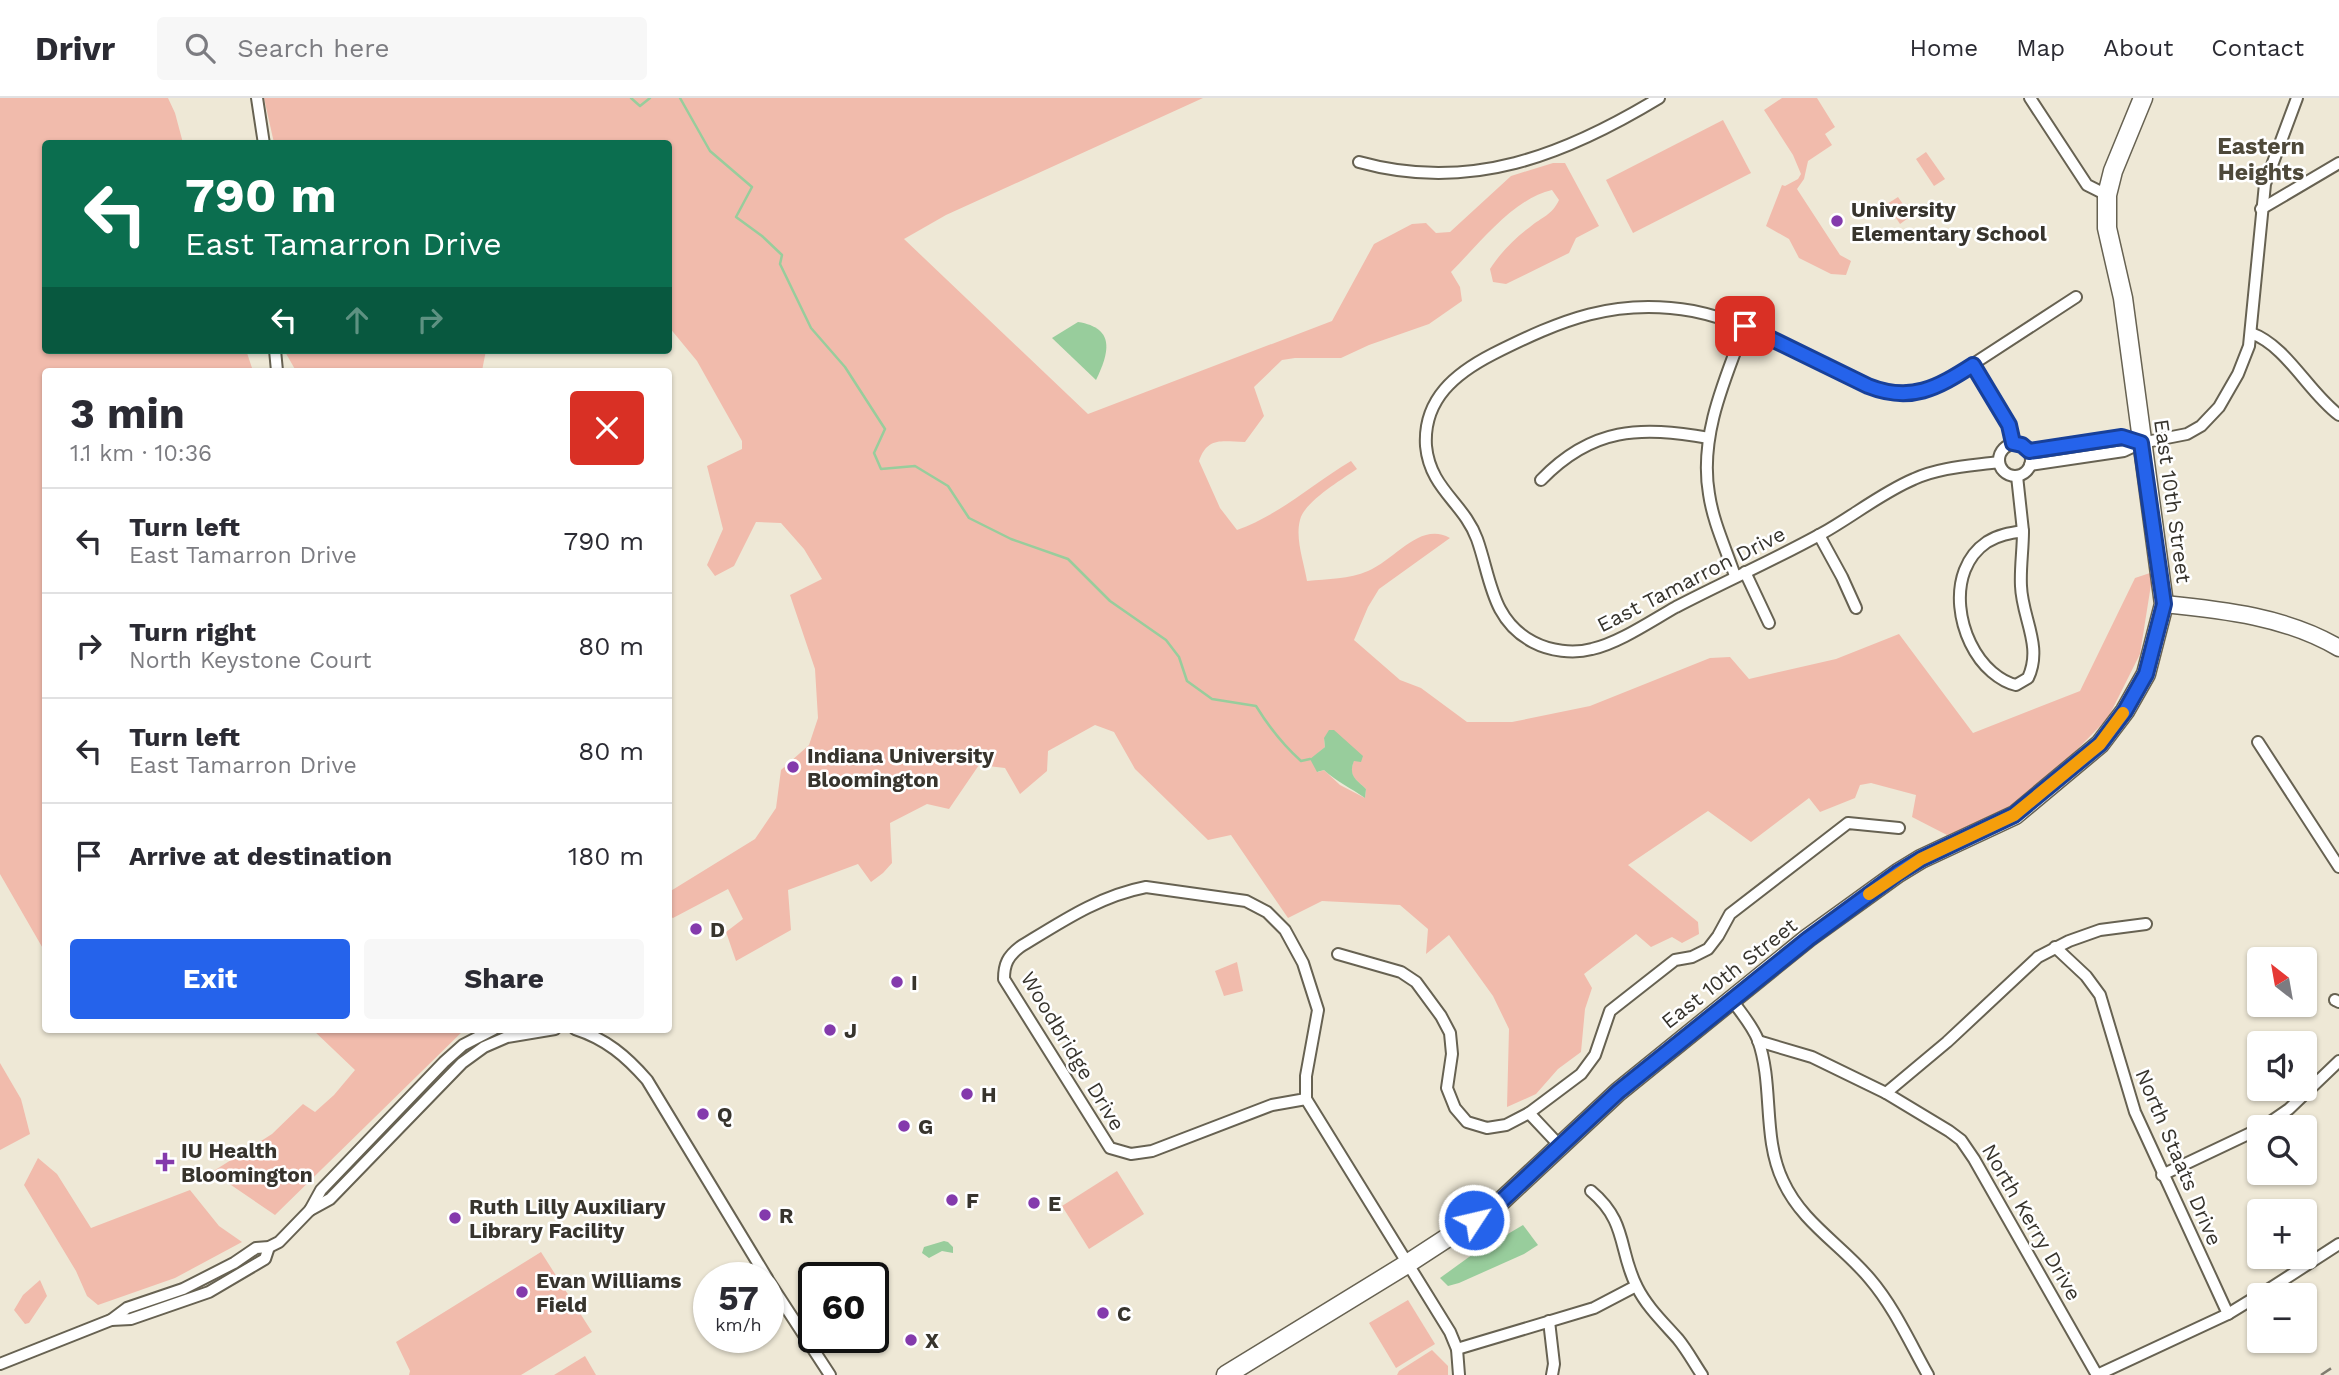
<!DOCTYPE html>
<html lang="en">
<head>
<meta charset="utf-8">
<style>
	:root { --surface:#fff; --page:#f7f7f7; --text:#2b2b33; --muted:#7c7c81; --line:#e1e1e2; --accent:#2563eb }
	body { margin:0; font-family:"Work Sans",sans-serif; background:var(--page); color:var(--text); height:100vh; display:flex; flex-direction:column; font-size:26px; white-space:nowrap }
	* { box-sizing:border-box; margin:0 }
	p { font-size:23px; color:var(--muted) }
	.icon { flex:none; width:38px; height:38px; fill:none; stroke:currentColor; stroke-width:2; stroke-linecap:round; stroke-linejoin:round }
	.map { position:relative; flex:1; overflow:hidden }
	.drawer { position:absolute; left:42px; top:270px; width:630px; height:665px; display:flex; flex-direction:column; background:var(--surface); border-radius:7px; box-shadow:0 2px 5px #0004 }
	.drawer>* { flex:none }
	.top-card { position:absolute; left:42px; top:42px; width:630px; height:214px; border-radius:7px; box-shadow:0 2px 5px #0004; background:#0b6e4f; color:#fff; overflow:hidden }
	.needle { width:46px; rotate:329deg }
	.buttons { position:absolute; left:2247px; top:849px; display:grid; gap:14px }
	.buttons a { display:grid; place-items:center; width:70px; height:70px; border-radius:7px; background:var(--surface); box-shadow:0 2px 5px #0004; font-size:35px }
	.speed { position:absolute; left:693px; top:1164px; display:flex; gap:14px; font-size:35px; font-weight:700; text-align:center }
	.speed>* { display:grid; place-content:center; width:91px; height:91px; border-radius:50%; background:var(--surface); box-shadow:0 2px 5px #0004; line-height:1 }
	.speed small { font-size:18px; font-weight:400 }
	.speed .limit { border:4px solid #111; border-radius:10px; background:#fff; color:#111 }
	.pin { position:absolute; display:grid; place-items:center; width:60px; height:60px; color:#fff; margin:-30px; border-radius:14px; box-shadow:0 4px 10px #0006 }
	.me { position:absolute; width:77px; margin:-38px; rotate:55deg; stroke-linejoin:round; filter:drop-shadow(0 0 5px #0008) }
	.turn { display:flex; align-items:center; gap:24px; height:147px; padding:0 28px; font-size:32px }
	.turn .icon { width:91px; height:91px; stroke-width:2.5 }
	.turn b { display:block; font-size:49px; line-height:60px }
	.lanes { display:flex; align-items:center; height:66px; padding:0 28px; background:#0003; justify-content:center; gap:35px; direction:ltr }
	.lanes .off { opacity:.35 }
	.round { display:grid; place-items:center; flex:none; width:74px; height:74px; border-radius:7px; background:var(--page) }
	.overview { display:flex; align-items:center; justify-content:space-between; height:119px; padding:0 28px }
	h1 { font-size:42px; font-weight:700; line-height:52px }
	.action { display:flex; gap:14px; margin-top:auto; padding:14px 28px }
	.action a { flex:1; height:80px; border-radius:7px; background:var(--accent); color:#fff; font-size:28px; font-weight:700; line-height:80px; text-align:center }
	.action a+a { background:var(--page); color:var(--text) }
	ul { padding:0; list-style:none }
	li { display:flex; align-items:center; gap:21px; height:105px; padding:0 28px; border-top:2px solid var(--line) }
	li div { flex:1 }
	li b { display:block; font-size:26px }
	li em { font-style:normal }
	header { display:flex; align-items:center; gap:42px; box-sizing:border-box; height:98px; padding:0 35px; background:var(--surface); border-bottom:2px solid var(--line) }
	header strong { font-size:33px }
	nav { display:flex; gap:38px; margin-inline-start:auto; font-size:24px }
	.search { width:490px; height:63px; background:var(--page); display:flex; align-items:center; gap:18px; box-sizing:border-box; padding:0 24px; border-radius:7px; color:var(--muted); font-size:26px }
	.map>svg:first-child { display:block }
	.green { fill:#f1bbac; fill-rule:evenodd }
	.water { fill:#98cd9c }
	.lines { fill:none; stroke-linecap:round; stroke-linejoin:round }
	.stream { stroke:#98cd9c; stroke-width:2.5 }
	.minor-casing { stroke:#676252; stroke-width:14 }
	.secondary-casing { stroke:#676252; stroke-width:19 }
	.primary-casing { stroke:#676252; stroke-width:21 }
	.minor { stroke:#fff; stroke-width:10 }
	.secondary { stroke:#fff; stroke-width:16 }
	.primary { stroke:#fff; stroke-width:18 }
	.rail { stroke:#807c70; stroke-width:2.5; stroke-dasharray:12 12; stroke-linecap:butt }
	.route-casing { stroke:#184099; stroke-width:18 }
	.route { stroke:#2563eb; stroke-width:12 }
	.slow { stroke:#f59e0b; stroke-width:12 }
	.poi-dot { fill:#843aac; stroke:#fff; stroke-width:2.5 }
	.labels { text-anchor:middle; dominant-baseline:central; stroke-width:5; stroke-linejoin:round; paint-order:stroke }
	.poi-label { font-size:21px; font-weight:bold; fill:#37342d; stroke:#fff; text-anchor:start }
	.street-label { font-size:21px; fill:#37342d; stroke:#fff }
	.neighbourhood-label { font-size:23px; font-weight:bold; fill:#4e493a; stroke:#fff }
</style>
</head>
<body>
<header>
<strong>Drivr</strong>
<div class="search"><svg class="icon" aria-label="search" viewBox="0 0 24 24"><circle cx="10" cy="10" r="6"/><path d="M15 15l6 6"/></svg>Search here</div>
<nav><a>Home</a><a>Map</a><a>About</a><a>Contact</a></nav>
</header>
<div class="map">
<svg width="2339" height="1277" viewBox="0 0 2339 1277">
	<rect width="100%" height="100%" fill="#eee8d6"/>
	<g class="green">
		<path d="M0,0H168L175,15L183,45L46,46V252H246L253,273H46L45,854L0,776Z"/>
		<path d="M264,0H1203L946,117L904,141L1088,316L1332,223L1374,146L1412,126L1426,125L1436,135L1450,134L1511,78L1553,65H1565L1599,128L1576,140L1569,155L1506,186L1493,184L1490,171C1500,155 1515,140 1530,129C1542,119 1552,117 1559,102L1552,92C1514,100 1478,147 1451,174L1460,189L1462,203L1429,226L1369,247L1341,260H1295L1282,262L1254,289L1264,318L1245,344C1222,344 1208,338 1199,363L1220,410L1237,432C1281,416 1311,387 1351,363L1357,371C1341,382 1304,404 1300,422C1295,441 1304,464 1307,483C1328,481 1349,481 1368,473C1396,461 1420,423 1450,440L1379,491L1368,509L1354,542L1400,582L1421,590L1467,624H1512L1590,608L1710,560L1730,559L1749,581L1836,561L1899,536L1973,635L2080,593L2135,480L2153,474L2140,556L2108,620L2055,674L2000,716L1947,737L1912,719L1916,697L1871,685L1860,687L1855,700L1820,714L1809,700L1751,744L1708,713L1628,767L1698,824L1699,836L1682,845L1672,839L1651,849L1636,836L1584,876L1592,890L1585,911L1581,954L1558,971L1536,996L1507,1009L1509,931L1493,898L1449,837L1426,856L1428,831L1400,807L1322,803L1288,820L1231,737L1208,742L1135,671L1114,634L1095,627L1048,653L1047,673L1020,696L1005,670L979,667L949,711L927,706L890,725L892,765L883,775L871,784L858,766L788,792L791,832L736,863L726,834L743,821L728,791L673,820L669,818V794L755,741L776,710L781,672L809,647L818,620L815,571L790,497L822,481L804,451L781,425L756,424L734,468L715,478L707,467L723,431L707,368L742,351V343L697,263L669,229L668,46L274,45ZM1324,640L1354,662C1348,679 1355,680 1366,691L1365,700L1340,687L1324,672L1318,674L1311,661L1325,649Z"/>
		<path d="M1782,0H1817L1835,29L1825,36L1832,47L1808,63L1804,81L1797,91L1840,157L1851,163L1846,177L1831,176L1799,160L1789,141L1766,128L1782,87L1785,88L1798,81L1801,76L1793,57L1764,12Z"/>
		<path d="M1723,22L1751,75L1633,135L1606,82Z"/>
		<path d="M1926,54L1945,81L1934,88L1916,61Z"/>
		<path d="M1898,99L1911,118L1900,126L1887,106Z"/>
		<path d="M284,252H486L482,273H296Z"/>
		<path d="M1237,864L1243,893L1224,898L1215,873Z"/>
		<path d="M312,931H465L275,1117L212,1074L272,1036L303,1006L315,1014L334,997L355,972Z"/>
		<path d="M0,965L21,1001L30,1036L0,1052Z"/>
		<path d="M38,1060L57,1076L91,1130L190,1092L219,1128L242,1144L175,1180L98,1207L87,1198L76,1173L24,1087Z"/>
		<path d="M1117,1073L1144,1116L1089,1151L1062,1108Z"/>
		<path d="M541,1154L592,1234L521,1277H409L410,1273L396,1244Z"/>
		<path d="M40,1182L47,1198L29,1225L25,1226L14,1212L23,1197Z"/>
		<path d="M1408,1202L1435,1246L1396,1270L1369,1225Z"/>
		<path d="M1432,1252L1448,1268V1277H1397L1399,1273Z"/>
		<path d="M585,1258L596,1277H554Z"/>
	</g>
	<g class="water">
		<path d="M1078,224C1116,230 1109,255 1096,282L1052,240Z"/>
		<path d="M1329,632H1334L1363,658L1361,664L1354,663C1348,678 1356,681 1366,691L1365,700C1351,690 1337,684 1324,672L1317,674L1310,661L1325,649L1324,640Z"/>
		<path d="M1523,1127L1538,1147L1524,1156L1459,1185L1448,1188L1440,1180L1469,1159Z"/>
		<path d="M944,1143L948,1144L953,1149V1155L942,1153L929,1160L922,1155L924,1149Z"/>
	</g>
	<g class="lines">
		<g class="stream">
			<path d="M631,0L640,8L650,0"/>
			<path d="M680,0L710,53L752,89L736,119L762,138L782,157L780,166L811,230L845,269L885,331L874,355L881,371L915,368L948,388L969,420L1011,441L1068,461L1110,503L1166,542L1179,559L1187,583L1212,601L1256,608C1269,629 1282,646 1301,663L1310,661"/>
		</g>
		<g class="minor-casing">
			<g id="minor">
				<path d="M257,0L264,46"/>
				<path d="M2030,0L2087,87L2107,97"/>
				<path d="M1359,64C1470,95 1565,57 1659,0"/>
				<path d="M2261,111L2339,65"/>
				<path d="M2251,235C2287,248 2308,294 2339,317"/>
				<path d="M275,252L277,273"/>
				<path d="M1973,267L2009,327L2013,346"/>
				<circle cx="2015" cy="362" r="16"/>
				<path d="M2029,353L2122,339L2141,345"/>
				<path d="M1999,364C1970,368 1940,369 1914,381C1881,395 1852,419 1821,436C1774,462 1724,484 1676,509C1651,523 1619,545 1592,551C1573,556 1550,553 1533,544C1491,522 1491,480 1477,441C1464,405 1430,391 1426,348C1423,301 1456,275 1493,256C1561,222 1615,199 1693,213C1744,223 1790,250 1836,272C1854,281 1872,292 1892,295C1911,297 1928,293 1944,285L2076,199"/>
				<path d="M2030,367L2124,353L2141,345L2187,336L2201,328L2219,309L2238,276L2249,248L2265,86L2297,0"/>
				<path d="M2017,378L2023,433"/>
				<path d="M1541,382C1592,329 1640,328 1709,340"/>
				<path d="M2023,433C2023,452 2020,470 2021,488C2022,520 2043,548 2028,580L2016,587C2007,585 1999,580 1992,574C1957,544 1944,473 1987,444C1998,437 2010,435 2023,433Z"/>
				<path d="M1819,437L1842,479L1856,510"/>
				<path d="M1745,474L1769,525"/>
				<path d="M1735,478C1726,451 1713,424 1709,396C1699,338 1725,281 1745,228"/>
				<path d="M2258,644L2339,769"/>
				<path d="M1146,789L1246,803L1267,814L1285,832L1303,865L1318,912L1306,978V1001L1272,1007L1152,1053L1131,1056L1110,1050L1004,881C1004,866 1008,858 1020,849C1061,824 1099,798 1146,789Z"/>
				<path d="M2055,849L2086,878L2100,897L2135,1014L2228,1216"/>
				<path d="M1338,856L1401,874L1416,884L1441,918L1450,935L1452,956L1447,990L1455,1010L1467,1024L1487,1030L1506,1027L1529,1015L1581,976L1595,957L1610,913L1675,862L1692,859L1708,851L1718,838L1730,816L1848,725L1899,730"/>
				<path d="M1732,902C1741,915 1752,927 1758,942C1774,987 1762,1039 1783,1083C1802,1125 1842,1147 1870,1181C1894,1209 1910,1245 1928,1277"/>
				<path d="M2335,902L2339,904"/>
				<path d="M575,931C606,941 626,958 647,982L767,1180"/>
				<path d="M1758,943L1812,959L1886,995L1949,1033L1961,1042L1974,1061L2097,1277"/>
				<path d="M1886,995L1947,944L2038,859L2069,843L2100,832L2146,826"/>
				<path d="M1306,1001L1450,1234L1457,1251L1459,1277"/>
				<path d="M1529,1015L1560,1048"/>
				<path d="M2263,1029L2289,1011L2339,963"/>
				<path d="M2162,1077L2259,1031"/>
				<path d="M1591,1093C1628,1124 1618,1152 1637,1189C1647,1209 1663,1224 1678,1241C1687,1252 1694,1265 1702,1277"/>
				<path d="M310,1112L330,1101L462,965L484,949L507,939L555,931"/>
				<path d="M768,1182L830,1277"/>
				<path d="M2260,1197L2339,1146"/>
				<path d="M111,1222L131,1221L209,1194L265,1161L269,1149"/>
				<path d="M1549,1223L1554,1266L1552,1277"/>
				<path d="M1457,1251L1594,1210L1636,1188"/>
				<path d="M0,1266L111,1222L127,1210L183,1191L234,1165L256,1150L269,1149L279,1144L310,1112L321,1092L444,964L463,947L494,931"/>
				<path d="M2097,1277L2228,1216L2259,1197"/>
			</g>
		</g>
		<g class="secondary-casing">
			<path id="secondary" d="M2164,506C2224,512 2287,519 2339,550"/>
		</g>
		<g class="primary-casing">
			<path id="primary" d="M1226,1277L1407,1166L1496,1108L1618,994L1808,840L1898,775L1921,761L2015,717L2100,646L2125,613L2146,576L2164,506L2123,200L2107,130V97L2113,73L2143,0"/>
		</g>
		<use href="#minor" class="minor"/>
		<use href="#secondary" class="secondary"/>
		<use href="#primary" class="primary"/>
		<path class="rail" d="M2321,1277L2339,1265"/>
	</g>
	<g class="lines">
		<g class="route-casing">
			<path id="route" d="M1474,1122L1496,1108L1618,994L1808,841L1898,775L1921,761L2014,717L2100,646L2125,613L2146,576L2164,506L2141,345L2122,339L2029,353L2022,347L2013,345L2009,327L1973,267C1937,290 1911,305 1868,288L1745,228"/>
		</g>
		<use href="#route" class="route"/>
		<path class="slow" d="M1869,796L1921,761L2014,717L2100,646L2123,615"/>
	</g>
	<g class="poi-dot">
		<circle cx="1837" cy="123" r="7"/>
		<circle cx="793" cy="669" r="7"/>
		<circle cx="696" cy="831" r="7"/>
		<circle cx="897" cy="884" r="7"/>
		<circle cx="830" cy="932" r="7"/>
		<circle cx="967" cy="996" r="7"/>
		<circle cx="703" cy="1016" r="7"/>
		<circle cx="904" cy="1028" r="7"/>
		<path d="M161.5 1053.5h7v7h7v7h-7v7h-7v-7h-7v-7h7z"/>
		<circle cx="952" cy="1102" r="7"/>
		<circle cx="1034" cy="1105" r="7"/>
		<circle cx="765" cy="1117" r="7"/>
		<circle cx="455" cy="1120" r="7"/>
		<circle cx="522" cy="1194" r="7"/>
		<circle cx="1103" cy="1215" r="7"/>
		<circle cx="911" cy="1242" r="7"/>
	</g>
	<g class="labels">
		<g class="poi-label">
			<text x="1851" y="111">University<tspan x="1851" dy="24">Elementary School</tspan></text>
			<text x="807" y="657">Indiana University<tspan x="807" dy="24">Bloomington</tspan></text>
			<text x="710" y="831">D</text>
			<text x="911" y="884">I</text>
			<text x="844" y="932">J</text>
			<text x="981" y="996">H</text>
			<text x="717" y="1016">Q</text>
			<text x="918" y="1028">G</text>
			<text x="181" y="1052">IU Health<tspan x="181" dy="24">Bloomington</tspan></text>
			<text x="966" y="1102">F</text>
			<text x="1048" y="1105">E</text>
			<text x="469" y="1108">Ruth Lilly Auxiliary<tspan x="469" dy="24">Library Facility</tspan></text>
			<text x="779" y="1117">R</text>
			<text x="536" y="1182">Evan Williams<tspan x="536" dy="24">Field</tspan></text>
			<text x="1117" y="1215">C</text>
			<text x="925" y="1242">X</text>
		</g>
		<g class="street-label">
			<text transform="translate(2173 403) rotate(82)">East 10th Street</text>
			<text transform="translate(1691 481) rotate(-27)">East Tamarron Drive</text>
			<text transform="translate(1729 875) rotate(-38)">East 10th Street</text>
			<text transform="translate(1073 953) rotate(59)">Woodbridge Drive</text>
			<text transform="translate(2179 1059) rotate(67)">North Staats Drive</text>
			<text transform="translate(2032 1124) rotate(60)">North Kerry Drive</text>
		</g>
		<g class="neighbourhood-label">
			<text x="2261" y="48">Eastern<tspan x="2261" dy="26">Heights</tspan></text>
		</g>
	</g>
</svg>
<div class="buttons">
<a><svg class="needle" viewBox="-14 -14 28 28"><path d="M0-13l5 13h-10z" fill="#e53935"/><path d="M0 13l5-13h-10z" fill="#7c7c81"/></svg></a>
<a><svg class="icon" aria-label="sound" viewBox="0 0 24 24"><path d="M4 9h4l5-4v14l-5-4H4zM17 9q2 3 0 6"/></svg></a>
<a><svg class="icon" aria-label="search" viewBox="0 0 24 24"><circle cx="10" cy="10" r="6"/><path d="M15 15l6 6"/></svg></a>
<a>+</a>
<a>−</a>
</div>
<div class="speed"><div>57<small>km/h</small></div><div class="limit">60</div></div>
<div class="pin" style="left:1745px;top:228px;background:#d93025"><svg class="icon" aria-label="arrive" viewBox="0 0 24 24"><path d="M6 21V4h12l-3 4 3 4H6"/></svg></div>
<svg class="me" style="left:1474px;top:1122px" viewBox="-20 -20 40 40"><circle r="17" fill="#2563eb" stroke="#fff" stroke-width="3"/><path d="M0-11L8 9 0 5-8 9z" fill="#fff"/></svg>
<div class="top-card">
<div class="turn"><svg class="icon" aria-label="left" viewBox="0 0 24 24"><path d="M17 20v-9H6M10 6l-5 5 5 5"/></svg><div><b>790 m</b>East Tamarron Drive</div></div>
<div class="lanes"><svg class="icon" aria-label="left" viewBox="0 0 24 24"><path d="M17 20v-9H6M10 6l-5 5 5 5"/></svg><svg class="icon off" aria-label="ahead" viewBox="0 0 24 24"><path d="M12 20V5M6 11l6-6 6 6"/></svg><svg class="icon off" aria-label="right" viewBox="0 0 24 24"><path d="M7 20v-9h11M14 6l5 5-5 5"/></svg></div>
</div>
<section class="drawer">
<div class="overview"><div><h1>3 min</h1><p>1.1 km · 10:36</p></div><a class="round" style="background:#d93025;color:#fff"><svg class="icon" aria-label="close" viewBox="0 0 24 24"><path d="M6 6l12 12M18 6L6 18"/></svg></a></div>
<ul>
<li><svg class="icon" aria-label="left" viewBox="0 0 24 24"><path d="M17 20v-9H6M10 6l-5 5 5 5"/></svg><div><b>Turn left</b><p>East Tamarron Drive</p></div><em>790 m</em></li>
<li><svg class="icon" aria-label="right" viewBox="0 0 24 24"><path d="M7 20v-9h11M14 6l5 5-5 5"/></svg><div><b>Turn right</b><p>North Keystone Court</p></div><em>80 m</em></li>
<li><svg class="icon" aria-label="left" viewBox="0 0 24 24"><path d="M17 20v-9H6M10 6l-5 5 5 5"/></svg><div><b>Turn left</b><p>East Tamarron Drive</p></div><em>80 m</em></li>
<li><svg class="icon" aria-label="arrive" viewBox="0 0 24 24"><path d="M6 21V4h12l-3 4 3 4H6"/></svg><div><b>Arrive at destination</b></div><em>180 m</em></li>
</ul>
<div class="action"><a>Exit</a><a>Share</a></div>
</section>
</div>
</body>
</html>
